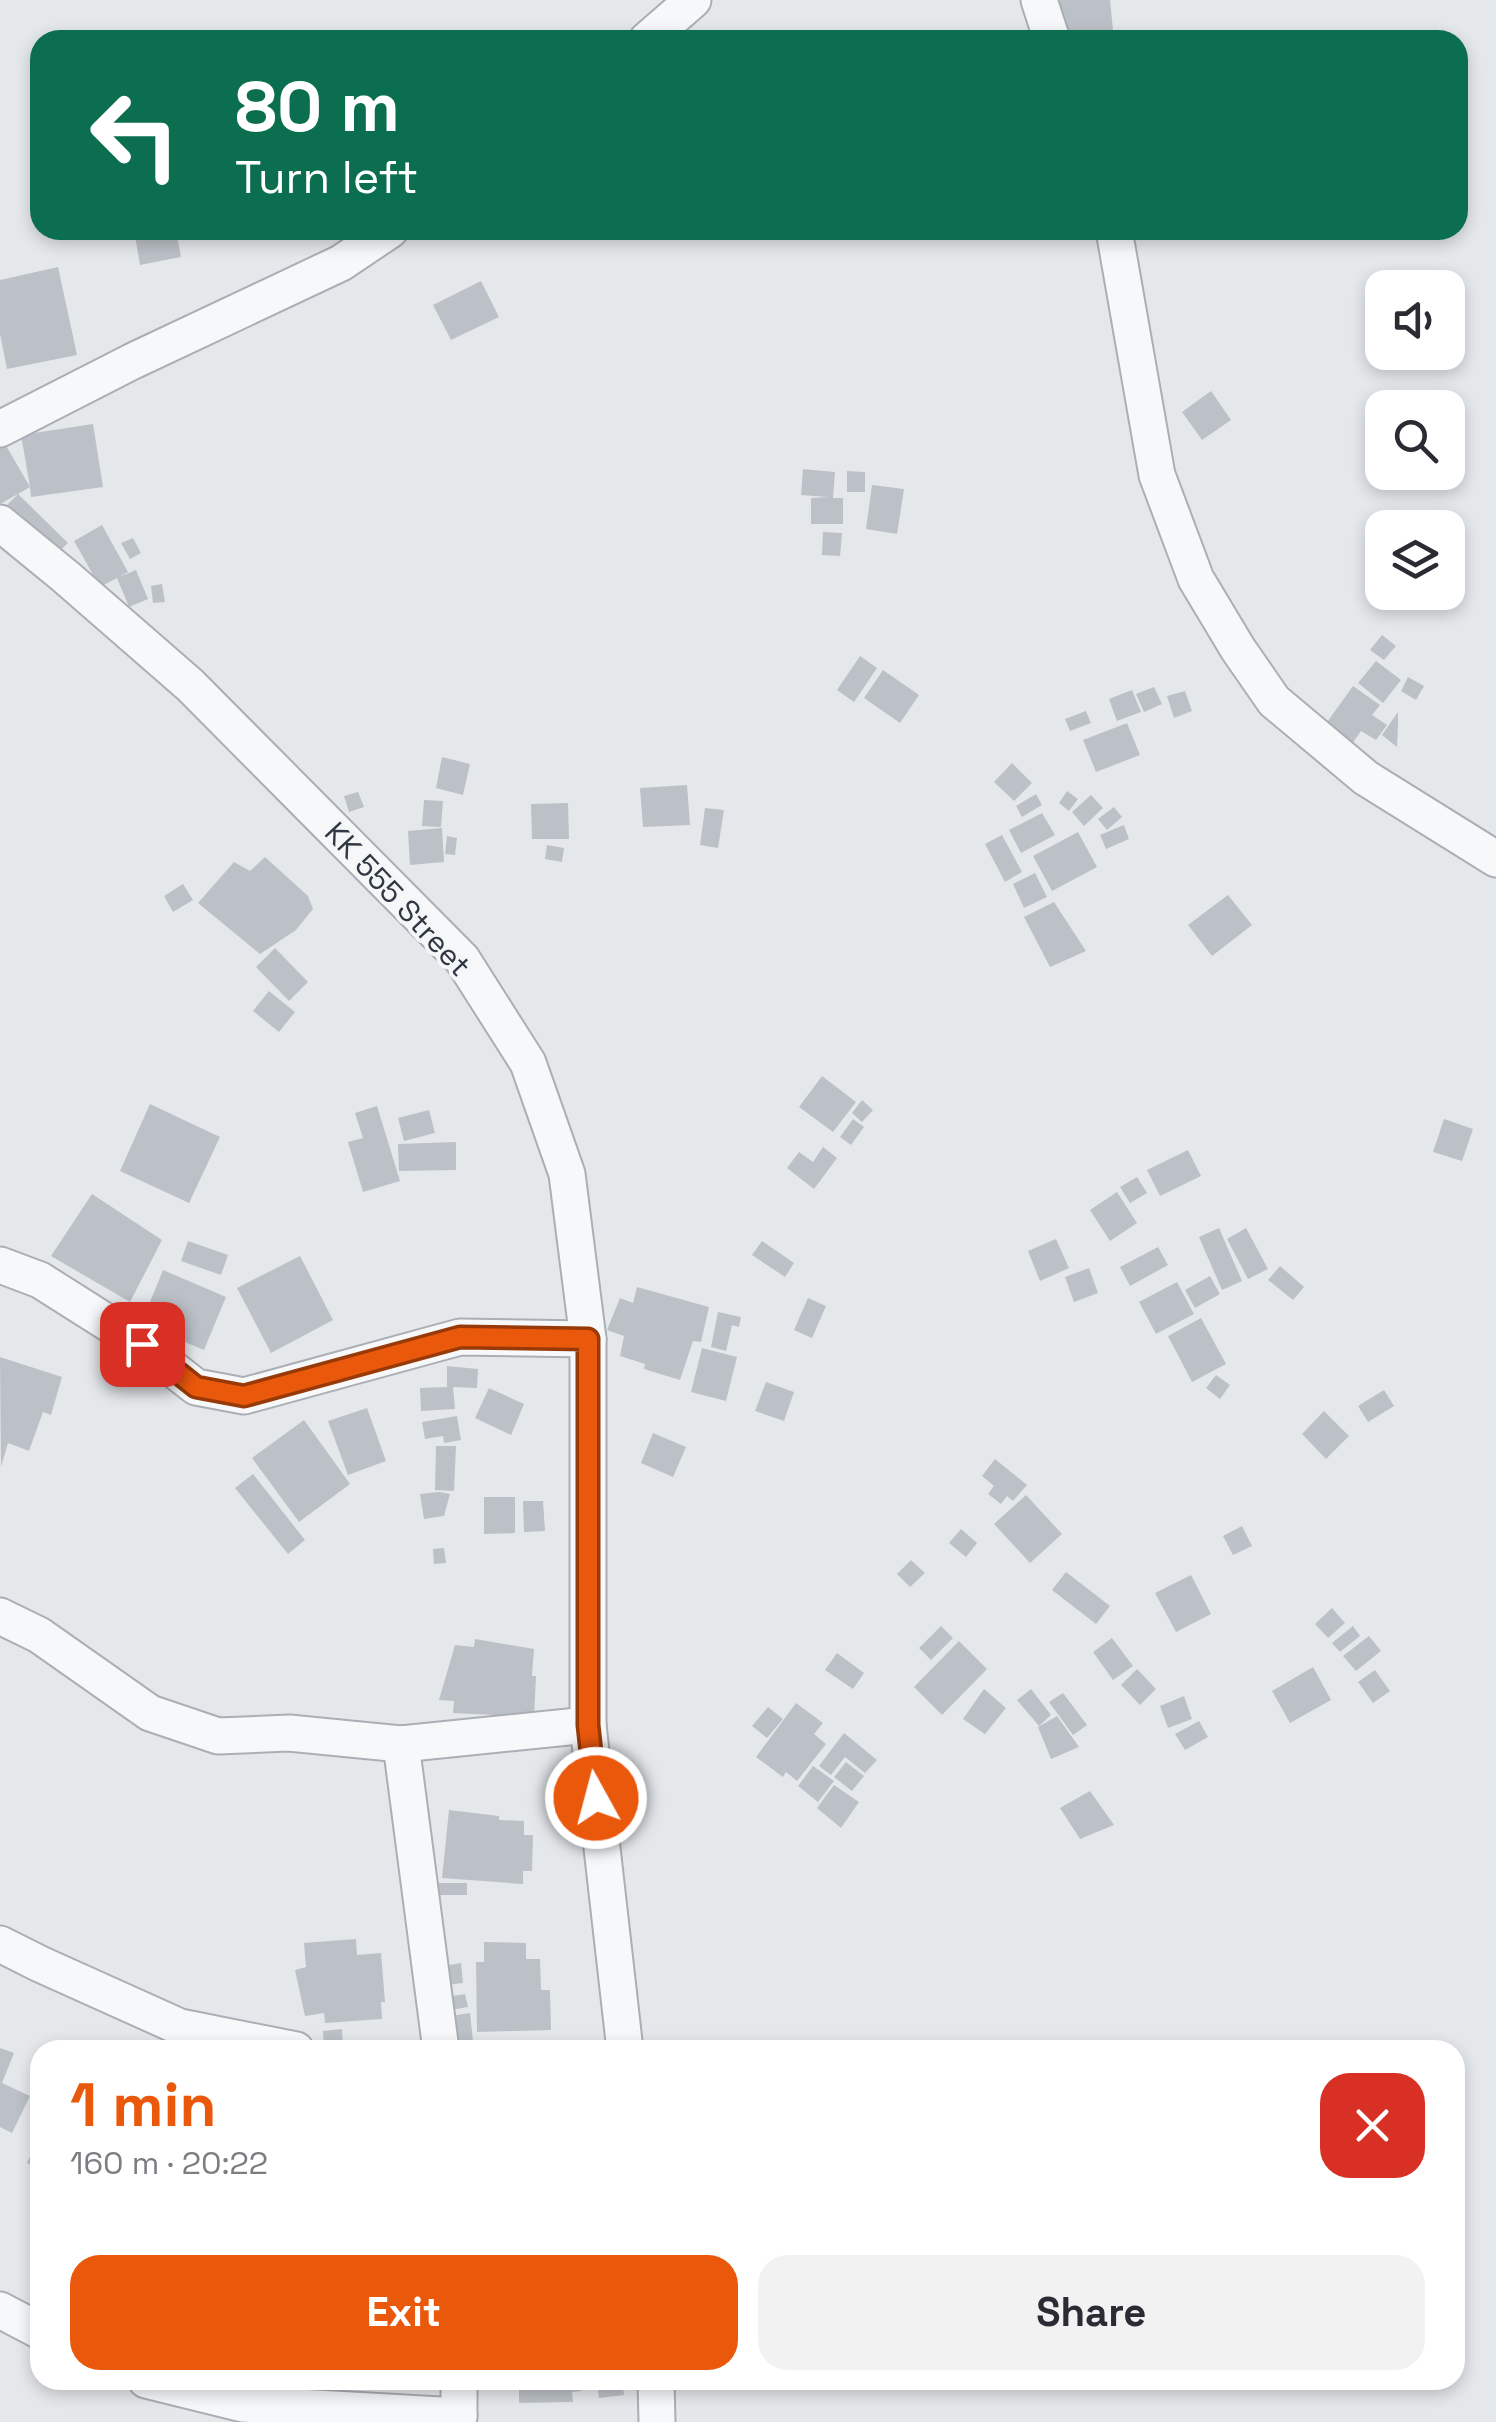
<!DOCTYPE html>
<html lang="en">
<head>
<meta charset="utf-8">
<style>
	:root { --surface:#fff; --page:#f2f2f3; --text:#2b2b33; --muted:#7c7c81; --accent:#ea580c }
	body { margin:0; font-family:"Space Grotesk",sans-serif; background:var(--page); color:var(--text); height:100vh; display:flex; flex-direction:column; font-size:38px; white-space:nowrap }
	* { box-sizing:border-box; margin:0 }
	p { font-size:32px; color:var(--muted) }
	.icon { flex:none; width:55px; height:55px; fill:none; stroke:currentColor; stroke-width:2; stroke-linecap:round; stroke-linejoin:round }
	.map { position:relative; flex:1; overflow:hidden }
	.drawer { position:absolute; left:30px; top:2040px; width:1435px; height:350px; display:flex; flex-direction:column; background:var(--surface); border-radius:30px; box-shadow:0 5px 15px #0003 }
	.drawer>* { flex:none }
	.guide { position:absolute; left:30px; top:30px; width:1438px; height:210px; border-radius:30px; box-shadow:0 5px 15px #0003; background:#0b6e4f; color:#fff; overflow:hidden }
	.tools { position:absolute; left:1365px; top:270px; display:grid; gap:20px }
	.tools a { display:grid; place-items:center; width:100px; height:100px; border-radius:20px; background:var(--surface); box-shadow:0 5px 15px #0003; font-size:50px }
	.pin { position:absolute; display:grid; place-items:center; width:85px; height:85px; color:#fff; margin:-42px; border-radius:20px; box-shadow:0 5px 15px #0006 }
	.me { position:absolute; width:110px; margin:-55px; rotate:353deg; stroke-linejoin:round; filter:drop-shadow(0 0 8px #0008) }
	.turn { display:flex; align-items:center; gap:35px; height:210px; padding:0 40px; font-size:45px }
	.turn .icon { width:130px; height:130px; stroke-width:2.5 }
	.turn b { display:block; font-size:70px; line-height:85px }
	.round { display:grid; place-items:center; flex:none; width:105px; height:105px; border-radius:30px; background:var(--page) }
	.overview { display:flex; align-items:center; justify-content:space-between; height:170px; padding:0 40px }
	h1 { font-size:60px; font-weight:700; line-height:75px; color:var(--accent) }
	.primary-button { display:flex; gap:20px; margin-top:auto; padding:20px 40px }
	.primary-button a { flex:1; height:115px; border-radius:30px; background:var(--accent); color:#fff; font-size:40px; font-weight:700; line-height:115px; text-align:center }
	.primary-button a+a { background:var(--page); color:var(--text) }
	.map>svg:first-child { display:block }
	.building { fill:#bcc1c7 }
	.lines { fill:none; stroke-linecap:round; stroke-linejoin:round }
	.minor-casing { stroke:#aaafb5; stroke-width:39 }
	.minor { stroke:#f7f8fa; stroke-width:35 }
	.route-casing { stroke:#983908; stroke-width:25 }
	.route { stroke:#ea580c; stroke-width:18 }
	.labels { text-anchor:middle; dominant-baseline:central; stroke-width:8; stroke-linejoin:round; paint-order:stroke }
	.street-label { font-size:30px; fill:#2e3742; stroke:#f4f6f8 }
</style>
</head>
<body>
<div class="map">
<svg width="1496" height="2422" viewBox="0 0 1496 2422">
	<rect width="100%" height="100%" fill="#e5e8eb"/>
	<g class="building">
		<path d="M1060,0H1110L1114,40H1064Z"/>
		<path d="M134,230H176L181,257L140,265Z"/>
		<path d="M58,267L77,355L7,369L0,334V280Z"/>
		<path d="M481,281L499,317L451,340L433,305Z"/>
		<path d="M1211,391L1231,420L1202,440L1182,412Z"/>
		<path d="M93,424L103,487L31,497L30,487L18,494L68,543L49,561L0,512L18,494L0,504V445L4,442L30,487L21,435Z"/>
		<path d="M803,469L835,472L833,498H843V524H811V498L828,497L801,495Z"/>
		<path d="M847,471L865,472V492H847Z"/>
		<path d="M872,485L904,489L897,534L866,529Z"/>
		<path d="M102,525L128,572L119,577L136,570L148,599L129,607L117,578L100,587L74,541Z"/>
		<path d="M823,532L842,533L840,556L822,555Z"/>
		<path d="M133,538L141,553L130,559L121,543Z"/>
		<path d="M162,584L165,602L153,603L151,586Z"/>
		<path d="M1382,635L1396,646L1384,660L1370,650Z"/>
		<path d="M860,656L877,668L854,702L837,690Z"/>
		<path d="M1376,661L1401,680L1383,703L1358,683Z"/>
		<path d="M883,670L919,695L900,723L864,698Z"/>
		<path d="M1408,677L1424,686L1416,700L1401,691Z"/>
		<path d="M1353,686L1380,705L1372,715L1387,725L1376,740L1361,731L1352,744L1325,725Z"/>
		<path d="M1154,687L1162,704L1144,712L1136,694Z"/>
		<path d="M1132,690L1141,712L1117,721L1109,699Z"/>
		<path d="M1185,691L1192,711L1174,718L1167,696Z"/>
		<path d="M1086,711L1091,723L1070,731L1065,719Z"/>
		<path d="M1398,712V726L1397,747L1382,735Z"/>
		<path d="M1127,723L1140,755L1096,772L1083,740Z"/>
		<path d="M442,757L470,764L463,795L436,788Z"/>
		<path d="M1012,763L1032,783L1014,801L994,782Z"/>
		<path d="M687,785L690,825L643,827L640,788Z"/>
		<path d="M1067,791L1078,799L1069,811L1059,803Z"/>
		<path d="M358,792L364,807L349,812L344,796Z"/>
		<path d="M1036,794L1042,805L1022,817L1016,806Z"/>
		<path d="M1091,795L1103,808L1084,826L1072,812Z"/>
		<path d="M424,800L443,801L441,827L422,826Z"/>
		<path d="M568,803L569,839H532L531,804Z"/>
		<path d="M1114,807L1122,817L1107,830L1098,819Z"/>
		<path d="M705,808L724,810L718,848L700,845Z"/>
		<path d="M1042,813L1055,835L1021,853L1009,830Z"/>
		<path d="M1124,825L1129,839L1106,849L1100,835Z"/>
		<path d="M442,828L444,862L410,865L408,831Z"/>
		<path d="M1078,832L1097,867L1052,891L1033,856Z"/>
		<path d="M1002,835L1022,872L1005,882L985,844Z"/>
		<path d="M447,836L457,838L455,855L445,854Z"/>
		<path d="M547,845L564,848L562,862L545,859Z"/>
		<path d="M265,857L308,896L313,909L296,930L260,954L198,903L234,862L250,871Z"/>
		<path d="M1035,873L1047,897L1024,908L1013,884Z"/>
		<path d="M183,884L193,900L173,912L164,896Z"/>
		<path d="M1228,895L1252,925L1212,956L1188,925Z"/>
		<path d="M1054,902L1086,951L1050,967L1024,917Z"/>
		<path d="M275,948L308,982L289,1001L256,967Z"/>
		<path d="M269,991L295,1012L279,1032L253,1011Z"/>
		<path d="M822,1076L856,1102L833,1132L799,1107Z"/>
		<path d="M862,1100L873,1110L862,1122L852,1113Z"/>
		<path d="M150,1104L220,1137L189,1203L120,1171Z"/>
		<path d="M377,1106L400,1181L363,1192L348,1142L363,1138L355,1113Z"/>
		<path d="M429,1110L435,1133L404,1141L398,1118Z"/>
		<path d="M853,1119L864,1127L851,1145L840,1137Z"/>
		<path d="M1444,1119L1473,1129L1462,1161L1433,1152Z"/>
		<path d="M456,1142V1170L399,1171L398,1144Z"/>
		<path d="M823,1147L837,1158L814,1189L787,1168L799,1152L813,1162Z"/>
		<path d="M1188,1150L1201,1176L1160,1196L1147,1170Z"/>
		<path d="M1137,1177L1147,1193L1130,1203L1120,1187Z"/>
		<path d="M1117,1192L1137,1223L1110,1241L1090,1210Z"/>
		<path d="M92,1194L162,1240L130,1302L51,1256Z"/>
		<path d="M1219,1228L1242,1281L1222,1290L1199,1237Z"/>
		<path d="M1246,1228L1268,1269L1248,1279L1227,1239Z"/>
		<path d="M1056,1239L1069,1268L1040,1281L1028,1251Z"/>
		<path d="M188,1241L228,1255L221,1275L181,1261Z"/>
		<path d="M762,1241L794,1263L785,1277L752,1255Z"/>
		<path d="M1158,1247L1168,1265L1130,1286L1120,1267Z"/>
		<path d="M300,1256L333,1320L271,1353L237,1288Z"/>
		<path d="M1280,1266L1304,1287L1293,1300L1268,1280Z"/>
		<path d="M1089,1268L1098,1293L1074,1302L1065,1277Z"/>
		<path d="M163,1270L226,1297L204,1350L141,1324Z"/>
		<path d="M1210,1276L1220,1294L1195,1308L1185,1290Z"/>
		<path d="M1177,1282L1194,1314L1156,1334L1139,1302Z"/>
		<path d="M637,1287L709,1307L701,1342L693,1341L680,1380L644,1369L645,1364L620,1356L624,1336L607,1330L620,1298L633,1303Z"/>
		<path d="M808,1298L826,1306L812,1338L794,1330Z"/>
		<path d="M718,1312L741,1317L739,1327L732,1325L726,1351L711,1347Z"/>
		<path d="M1201,1318L1226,1364L1192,1382L1168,1336Z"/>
		<path d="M702,1348L737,1357L726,1401L691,1392Z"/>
		<path d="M0,1357L62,1377L51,1415L43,1412L29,1451L8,1443L1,1467Z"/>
		<path d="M447,1366L478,1369L477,1388L453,1387L455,1409L421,1411L420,1388L447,1387Z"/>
		<path d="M1216,1375L1230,1385L1220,1399L1206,1388Z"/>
		<path d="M766,1382L794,1392L784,1421L755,1411Z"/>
		<path d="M489,1388L524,1404L511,1435L475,1418Z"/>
		<path d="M1384,1390L1394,1406L1368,1422L1358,1406Z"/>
		<path d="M367,1408L386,1461L348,1475L328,1421Z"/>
		<path d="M1324,1411L1349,1436L1326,1459L1302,1434Z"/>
		<path d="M457,1416L461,1440L444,1443L443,1436L425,1439L422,1422Z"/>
		<path d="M304,1420L350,1484L299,1522L252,1458Z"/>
		<path d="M653,1433L686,1447L673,1477L641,1463Z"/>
		<path d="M436,1446H456L454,1491L435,1490Z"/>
		<path d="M995,1459L1027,1485L1013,1501L1007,1496L1001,1504L988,1494L994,1486L982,1476Z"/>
		<path d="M253,1474L305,1540L288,1554L235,1488Z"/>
		<path d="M439,1492L450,1494L444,1516L424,1519L420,1494Z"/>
		<path d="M1026,1495L1062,1534L1030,1563L994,1524Z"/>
		<path d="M484,1497H515V1533L484,1534Z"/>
		<path d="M523,1501H543L545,1531L524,1532Z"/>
		<path d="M1242,1526L1252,1546L1233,1555L1223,1536Z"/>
		<path d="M961,1529L977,1543L966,1557L949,1543Z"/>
		<path d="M444,1548L446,1563L434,1564L433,1549Z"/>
		<path d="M911,1560L925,1573L910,1587L897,1574Z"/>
		<path d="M1066,1572L1110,1606L1096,1624L1052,1590Z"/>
		<path d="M1191,1575L1211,1614L1176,1632L1155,1593Z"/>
		<path d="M1332,1608L1345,1623L1328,1638L1315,1624Z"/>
		<path d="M941,1626L953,1638L931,1660L919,1648Z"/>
		<path d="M1353,1626L1360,1636L1340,1652L1332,1643Z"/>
		<path d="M1369,1636L1381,1651L1356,1671L1343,1656Z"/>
		<path d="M1112,1638L1133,1666L1113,1680L1093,1652Z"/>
		<path d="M475,1639L534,1649L532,1676H536L534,1717L453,1713L454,1701L439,1700L455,1645L474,1647Z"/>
		<path d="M959,1641L987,1669L942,1715L914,1687Z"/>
		<path d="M837,1653L864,1673L853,1689L825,1670Z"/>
		<path d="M1313,1667L1331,1700L1290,1723L1272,1691Z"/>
		<path d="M1137,1669L1156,1689L1140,1705L1121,1685Z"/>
		<path d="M1375,1670L1390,1691L1373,1703L1358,1682Z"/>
		<path d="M984,1689L1006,1708L985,1734L963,1719Z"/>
		<path d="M1031,1689L1051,1715L1039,1726L1017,1700Z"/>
		<path d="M1063,1693L1087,1725L1073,1735L1049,1702Z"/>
		<path d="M1184,1696L1192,1719L1168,1728L1160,1706Z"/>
		<path d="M796,1703L823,1723L814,1734L826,1744L797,1781L786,1772L783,1777L756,1757Z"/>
		<path d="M768,1707L783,1719L767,1738L752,1726Z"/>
		<path d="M1057,1716L1079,1747L1051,1759L1038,1727Z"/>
		<path d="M1199,1721L1208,1737L1185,1750L1175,1734Z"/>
		<path d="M844,1733L877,1760L865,1773L845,1757L831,1775L819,1766Z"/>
		<path d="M846,1762L864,1776L852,1791L834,1777Z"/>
		<path d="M813,1766L834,1781L818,1802L798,1786Z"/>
		<path d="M834,1785L859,1802L841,1828L817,1808Z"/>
		<path d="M1090,1791L1114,1825L1080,1839L1060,1808Z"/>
		<path d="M449,1810L499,1816V1820L524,1821V1835H533L532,1871H523V1884L442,1878Z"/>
		<rect x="439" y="1883" width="28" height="12"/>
		<path d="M356,1939L357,1955L381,1953L385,2002H381L382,2019L325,2023L324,2013L305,2016L295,1970L306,1967L304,1943Z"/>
		<path d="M484,1942L526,1943V1959H540L541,1990H550L551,2030L477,2032L476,1962H484Z"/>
		<path d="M461,1963L463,1983L446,1985L444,1966Z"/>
		<path d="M465,1994L468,2007L450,2010L447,1997Z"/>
		<path d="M470,2013L474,2050H454L450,2016Z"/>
		<path d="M342,2029L343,2046L324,2047L323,2031Z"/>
		<path d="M0,2048L14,2053L2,2083L30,2096L12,2133L0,2127Z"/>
		<path d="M34,2148L40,2151V2170L27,2163Z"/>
		<path d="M519,2380H580L581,2391L572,2392L573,2402L519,2403Z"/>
		<path d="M597,2380H622L624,2395L599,2398Z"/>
	</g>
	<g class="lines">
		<g class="minor-casing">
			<g id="minor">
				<path d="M1039,0L1052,40"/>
				<path d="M647,40L693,0"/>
				<path d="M1114,230L1157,475L1196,579L1238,649L1274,701L1366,778L1496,859"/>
				<path d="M0,429L133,361L341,263L390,230"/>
				<path d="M0,523L66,577L190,685L462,959L528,1063L567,1174L588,1339V1725L625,2050"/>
				<path d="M0,1265L40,1280L141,1344L196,1387L244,1396L460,1337L588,1339"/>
				<path d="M0,1616L39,1635L150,1713L218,1736L289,1733L401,1744L588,1725"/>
				<path d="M401,1744L441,2050"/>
				<path d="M0,1944L40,1964L180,2027L296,2050"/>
				<path d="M0,2310L40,2331"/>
				<path d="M146,2380L243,2404L459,2416"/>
				<path d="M656,2380L657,2422"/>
				<path d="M457,2422L459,2416V2380"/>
			</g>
		</g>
		<use href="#minor" class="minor"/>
	</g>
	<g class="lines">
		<g class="route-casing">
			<path id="route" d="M142,1344L196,1387L244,1396L460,1337L588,1339V1725L596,1798"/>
		</g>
		<use href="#route" class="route"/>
	</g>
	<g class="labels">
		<g class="street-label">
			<text transform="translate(398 899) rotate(47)">KK 555 Street</text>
		</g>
	</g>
</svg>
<div class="tools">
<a><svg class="icon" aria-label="sound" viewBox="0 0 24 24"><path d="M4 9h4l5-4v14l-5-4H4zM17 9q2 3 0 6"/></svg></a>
<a><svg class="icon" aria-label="search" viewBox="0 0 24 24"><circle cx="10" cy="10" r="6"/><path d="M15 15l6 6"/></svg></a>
<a><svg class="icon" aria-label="layers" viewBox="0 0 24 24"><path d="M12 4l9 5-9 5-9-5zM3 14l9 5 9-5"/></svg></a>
</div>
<div class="pin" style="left:142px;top:1344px;background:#d93025"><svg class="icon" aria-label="arrive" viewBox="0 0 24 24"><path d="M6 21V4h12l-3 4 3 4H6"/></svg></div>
<svg class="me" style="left:596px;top:1798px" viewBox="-20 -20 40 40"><circle r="17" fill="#ea580c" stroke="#fff" stroke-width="3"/><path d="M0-11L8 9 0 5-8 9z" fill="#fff"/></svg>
<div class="guide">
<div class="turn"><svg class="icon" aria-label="left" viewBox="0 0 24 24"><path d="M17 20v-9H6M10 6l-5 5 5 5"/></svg><div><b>80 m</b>Turn left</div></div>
</div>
<section class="drawer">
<div class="overview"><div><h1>1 min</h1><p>160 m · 20:22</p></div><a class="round" style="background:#d93025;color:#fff"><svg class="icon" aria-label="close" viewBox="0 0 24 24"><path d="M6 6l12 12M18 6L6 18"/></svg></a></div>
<div class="primary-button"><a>Exit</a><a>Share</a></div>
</section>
</div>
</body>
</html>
